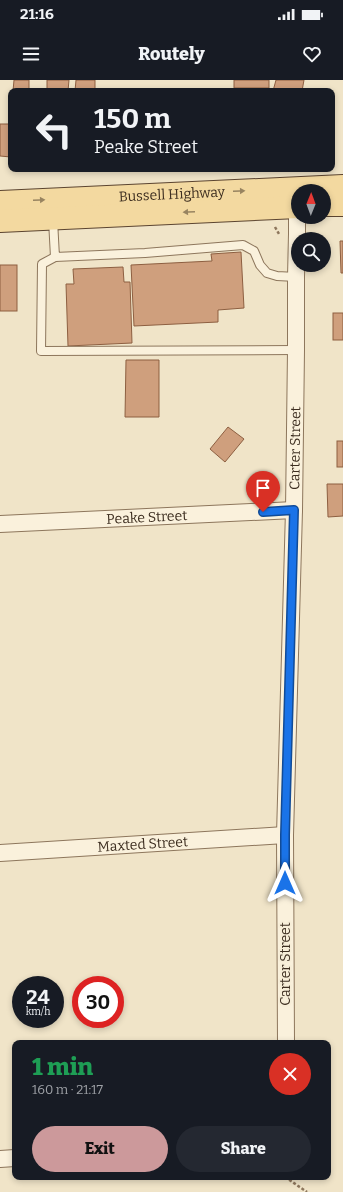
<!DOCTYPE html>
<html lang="en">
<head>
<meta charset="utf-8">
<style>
	:root { --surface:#171b24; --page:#242831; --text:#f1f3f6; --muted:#9ea1a6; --accent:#cc999b }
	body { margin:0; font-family:Bitter,serif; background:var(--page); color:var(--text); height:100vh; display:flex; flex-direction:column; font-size:15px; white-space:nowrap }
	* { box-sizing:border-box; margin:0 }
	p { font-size:13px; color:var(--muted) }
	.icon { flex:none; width:22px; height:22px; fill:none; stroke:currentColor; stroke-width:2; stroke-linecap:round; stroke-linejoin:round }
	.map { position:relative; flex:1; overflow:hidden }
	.side { position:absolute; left:12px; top:960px; width:319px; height:140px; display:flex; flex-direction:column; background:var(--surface); border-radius:8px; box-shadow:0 2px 6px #0003 }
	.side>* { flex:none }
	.hud { position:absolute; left:8px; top:8px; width:327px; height:84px; border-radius:8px; box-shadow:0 2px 6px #0003; background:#171b24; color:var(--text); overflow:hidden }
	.needle { width:26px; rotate:1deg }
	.tools { position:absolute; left:291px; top:104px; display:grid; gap:8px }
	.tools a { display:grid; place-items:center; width:40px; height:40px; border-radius:50%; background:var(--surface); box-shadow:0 2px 6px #0003; font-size:20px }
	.speed { position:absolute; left:12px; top:896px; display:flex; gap:8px; font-size:20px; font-weight:700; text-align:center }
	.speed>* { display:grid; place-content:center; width:52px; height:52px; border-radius:50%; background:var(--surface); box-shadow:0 2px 6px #0003; line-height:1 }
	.speed small { font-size:10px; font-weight:400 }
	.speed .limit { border:6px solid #d22; background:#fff; color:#111 }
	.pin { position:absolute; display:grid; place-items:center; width:34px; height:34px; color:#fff; margin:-41px -17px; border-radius:50% 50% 50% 0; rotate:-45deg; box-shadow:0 0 4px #0007 }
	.pin .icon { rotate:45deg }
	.me { position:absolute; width:44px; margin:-22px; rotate:0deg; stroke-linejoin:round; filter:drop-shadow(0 0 3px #0008) }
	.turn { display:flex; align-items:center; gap:14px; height:84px; padding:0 20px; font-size:18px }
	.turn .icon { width:52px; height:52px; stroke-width:2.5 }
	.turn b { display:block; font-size:28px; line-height:34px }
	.round { display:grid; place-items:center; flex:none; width:42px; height:42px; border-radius:21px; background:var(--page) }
	.headline { display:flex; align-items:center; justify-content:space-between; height:68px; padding:0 20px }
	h1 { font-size:24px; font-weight:800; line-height:30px; color:#1e9e55 }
	.action { display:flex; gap:8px; margin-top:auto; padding:8px 20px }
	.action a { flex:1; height:46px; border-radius:24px; background:var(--accent); color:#111; font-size:16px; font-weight:800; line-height:46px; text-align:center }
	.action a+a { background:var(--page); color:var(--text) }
	.status { display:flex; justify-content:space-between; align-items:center; height:28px; padding:0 20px; background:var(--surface); direction:ltr }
	.status svg { height:11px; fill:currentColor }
	header { display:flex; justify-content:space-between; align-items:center; height:52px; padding:0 20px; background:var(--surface); font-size:18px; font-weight:800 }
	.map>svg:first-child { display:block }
	.building { fill:#cf9f7d; stroke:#8d5f41 }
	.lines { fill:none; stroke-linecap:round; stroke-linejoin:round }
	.service-casing { stroke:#8d765c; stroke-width:10 }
	.minor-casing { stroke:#8d765c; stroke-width:18 }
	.primary-casing { stroke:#5b4430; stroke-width:24 }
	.path { stroke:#8d765c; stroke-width:2.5; stroke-dasharray:3 2; stroke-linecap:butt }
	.service { stroke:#faf1dc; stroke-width:8 }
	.minor { stroke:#faf1dc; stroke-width:16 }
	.primary { stroke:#f3d9a0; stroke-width:22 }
	.oneway { fill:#988460 }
	.route-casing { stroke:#114b97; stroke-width:10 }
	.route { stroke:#1a73e8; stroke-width:7 }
	.labels { text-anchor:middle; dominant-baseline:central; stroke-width:4; stroke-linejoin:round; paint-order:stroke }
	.street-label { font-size:14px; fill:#3d2e20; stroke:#f7eed8 }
</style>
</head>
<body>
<div class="status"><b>21:16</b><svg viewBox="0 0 49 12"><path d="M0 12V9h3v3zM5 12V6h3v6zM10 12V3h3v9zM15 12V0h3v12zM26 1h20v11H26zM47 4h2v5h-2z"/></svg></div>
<header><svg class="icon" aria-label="menu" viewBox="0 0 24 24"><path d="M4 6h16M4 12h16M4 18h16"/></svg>Routely<svg class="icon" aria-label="heart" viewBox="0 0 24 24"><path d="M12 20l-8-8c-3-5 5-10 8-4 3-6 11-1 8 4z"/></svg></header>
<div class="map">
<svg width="343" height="1112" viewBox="0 0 343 1112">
	<rect width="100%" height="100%" fill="#f0e4c8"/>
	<g class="building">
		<path d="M14,0H29V11H13Z"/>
		<path d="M47,0H69L68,11H47Z"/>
		<path d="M76,0H95V11H75Z"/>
		<rect x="234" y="0" width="35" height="8"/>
		<path d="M276,0H304L302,11H273Z"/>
		<path d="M0,44H11V77L0,76Z"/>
		<path d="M340,161H343V193H341Z"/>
		<path d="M241,172L244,228L218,230V242L134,246L131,185L212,181L211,174Z"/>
		<rect x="0" y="185" width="17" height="46"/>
		<path d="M123,187L124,202H130L132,263L68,266L66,204H74L73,189Z"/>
		<rect x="333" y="233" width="10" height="27"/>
		<path d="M126,280H159V337H125Z"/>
		<path d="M228,347L244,359L225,382L210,369Z"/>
		<rect x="337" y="361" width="6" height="26"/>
		<path d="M327,404H343V436L328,437Z"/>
	</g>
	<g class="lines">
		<g class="service-casing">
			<g id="service">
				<path d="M53,140L55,177L145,173L243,165L254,171L260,185L267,193L277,196L296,197"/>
				<path d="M55,177L42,184L41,271L296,270"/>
			</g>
		</g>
		<g class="minor-casing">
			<g id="minor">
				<path id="s1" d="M0,444L294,430"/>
				<path id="s2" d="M0,773L285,755"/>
				<path id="s3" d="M286,963L285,755L294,430L296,270V197L297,154V116"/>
				<path d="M0,1079L15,1078"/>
			</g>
		</g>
		<g class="primary-casing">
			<g id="primary">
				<path id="s4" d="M0,122L343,106"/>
				<path d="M324,125H343"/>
				<path d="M0,141L298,127"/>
			</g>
		</g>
		<g class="path">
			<path d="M275,147L279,154"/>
			<path d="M285,1097L307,1112"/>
		</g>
		<use href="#service" class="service"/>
		<use href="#minor" class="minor"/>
		<use href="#primary" class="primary"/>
	</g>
	<defs><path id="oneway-solid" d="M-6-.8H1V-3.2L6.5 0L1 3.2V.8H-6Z"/></defs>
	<g class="oneway">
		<use href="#oneway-solid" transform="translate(239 111) rotate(-2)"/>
		<use href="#oneway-solid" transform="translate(39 120) rotate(-3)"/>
		<use href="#oneway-solid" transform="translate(189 132) rotate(177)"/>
	</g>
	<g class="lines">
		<g class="route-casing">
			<path id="route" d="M263,432L294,430L285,755V803"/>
		</g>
		<use href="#route" class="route"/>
	</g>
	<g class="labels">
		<g class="street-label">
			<text stroke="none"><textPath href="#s4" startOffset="172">Bussell Highway</textPath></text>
			<text stroke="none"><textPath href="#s3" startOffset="595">Carter Street</textPath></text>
			<text stroke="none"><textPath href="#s1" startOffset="147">Peake Street</textPath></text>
			<text stroke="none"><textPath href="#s2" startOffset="143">Maxted Street</textPath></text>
			<text transform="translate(285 884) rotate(-90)">Carter Street</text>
		</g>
	</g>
</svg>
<div class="tools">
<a><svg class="needle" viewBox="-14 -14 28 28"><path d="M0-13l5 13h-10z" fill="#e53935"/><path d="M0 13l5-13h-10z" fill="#9ea1a6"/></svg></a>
<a><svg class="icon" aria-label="search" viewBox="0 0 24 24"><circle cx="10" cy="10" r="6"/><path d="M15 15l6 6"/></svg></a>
</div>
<div class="speed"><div>24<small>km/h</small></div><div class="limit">30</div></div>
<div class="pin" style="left:263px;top:432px;background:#d93025"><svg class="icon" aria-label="arrive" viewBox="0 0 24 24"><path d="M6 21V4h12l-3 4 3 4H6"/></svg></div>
<svg class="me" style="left:285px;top:803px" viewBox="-20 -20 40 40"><path d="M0-17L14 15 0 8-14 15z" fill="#1a73e8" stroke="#fff" stroke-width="4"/></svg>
<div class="hud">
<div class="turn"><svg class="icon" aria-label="left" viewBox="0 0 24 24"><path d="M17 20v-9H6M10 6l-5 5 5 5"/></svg><div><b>150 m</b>Peake Street</div></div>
</div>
<section class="side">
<div class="headline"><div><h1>1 min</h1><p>160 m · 21:17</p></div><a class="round" style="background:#d93025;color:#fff"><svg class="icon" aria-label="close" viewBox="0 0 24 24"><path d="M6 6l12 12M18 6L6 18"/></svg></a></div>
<div class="action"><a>Exit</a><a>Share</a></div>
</section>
</div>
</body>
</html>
